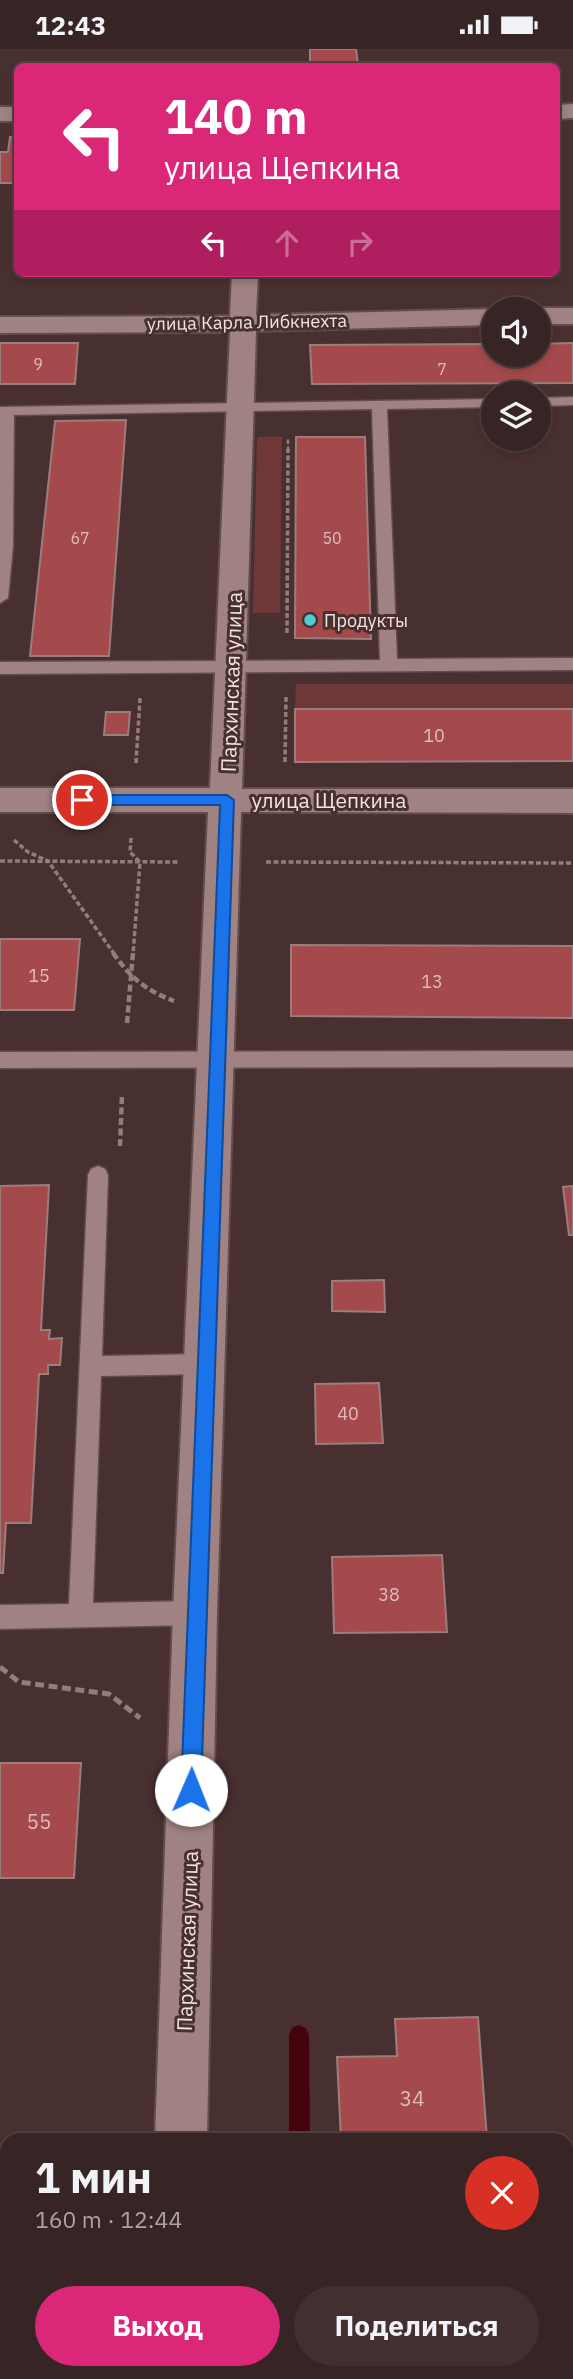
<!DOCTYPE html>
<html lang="ru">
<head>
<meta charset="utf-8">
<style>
	:root { --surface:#372424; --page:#423031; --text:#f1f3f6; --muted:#aaa4a6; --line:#514141; --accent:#db2777 }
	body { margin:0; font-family:"IBM Plex Sans",sans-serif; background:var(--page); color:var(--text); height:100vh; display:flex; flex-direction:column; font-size:26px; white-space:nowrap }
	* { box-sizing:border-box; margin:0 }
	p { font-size:23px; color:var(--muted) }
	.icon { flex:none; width:38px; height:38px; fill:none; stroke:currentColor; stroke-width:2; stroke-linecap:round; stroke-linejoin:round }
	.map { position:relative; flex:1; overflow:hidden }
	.details { position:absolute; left:0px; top:2084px; width:574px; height:247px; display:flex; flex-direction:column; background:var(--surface); border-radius:21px 21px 0 0; box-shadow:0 4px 10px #0003,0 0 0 2px var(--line) }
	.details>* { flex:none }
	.top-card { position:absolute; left:14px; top:14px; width:546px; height:214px; border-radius:10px; box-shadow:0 4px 10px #0003,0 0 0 2px var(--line); background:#db2777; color:#fff; overflow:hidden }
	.buttons { position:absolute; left:481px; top:248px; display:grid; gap:14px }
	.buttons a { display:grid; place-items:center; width:70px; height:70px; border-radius:50%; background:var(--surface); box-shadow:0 4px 10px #0003,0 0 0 2px var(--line); font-size:35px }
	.pin { position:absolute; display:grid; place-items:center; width:60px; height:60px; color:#fff; margin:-30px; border:4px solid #fff; border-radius:50%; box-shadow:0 2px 7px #0007 }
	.me { position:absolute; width:77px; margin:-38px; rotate:1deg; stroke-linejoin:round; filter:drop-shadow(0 0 5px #0008) }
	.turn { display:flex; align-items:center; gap:24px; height:147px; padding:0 35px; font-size:32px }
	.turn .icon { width:91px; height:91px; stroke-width:2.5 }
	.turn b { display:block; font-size:49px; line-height:60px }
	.lanes { display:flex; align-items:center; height:66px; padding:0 35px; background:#0003; justify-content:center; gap:35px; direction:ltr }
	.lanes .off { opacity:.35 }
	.round { display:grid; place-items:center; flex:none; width:74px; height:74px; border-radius:37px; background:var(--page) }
	.headline { display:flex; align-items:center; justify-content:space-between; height:119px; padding:0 35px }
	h1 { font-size:42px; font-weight:800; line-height:52px }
	.primary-button { display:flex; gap:14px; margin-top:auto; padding:14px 35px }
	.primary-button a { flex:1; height:80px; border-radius:42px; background:var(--accent); color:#fff; font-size:28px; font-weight:800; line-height:80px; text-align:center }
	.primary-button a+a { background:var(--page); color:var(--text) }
	.status { display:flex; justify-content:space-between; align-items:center; height:49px; padding:0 35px; background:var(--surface); direction:ltr }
	.status svg { height:19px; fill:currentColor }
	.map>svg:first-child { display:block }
	.green { fill:#703738 }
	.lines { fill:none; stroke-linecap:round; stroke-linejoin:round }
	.stream { fill:#45030d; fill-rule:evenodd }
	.building { fill:#a44a4c; stroke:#9b7d7c; stroke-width:2 }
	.service-casing { stroke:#614d4c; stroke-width:3 }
	.minor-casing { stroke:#614d4c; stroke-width:4 }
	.secondary-casing { stroke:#614d4c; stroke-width:4 }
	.path-far3 { stroke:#927c7c; stroke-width:2.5; stroke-dasharray:4.5 2.5; stroke-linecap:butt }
	.path-far2 { stroke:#927c7c; stroke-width:3.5; stroke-dasharray:5 2.5; stroke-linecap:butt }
	.path-far1 { stroke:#927c7c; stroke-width:4.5; stroke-dasharray:7 3.5; stroke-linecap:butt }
	.path { stroke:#927c7c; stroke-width:5; stroke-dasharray:9 4.5; stroke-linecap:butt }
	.service { fill:#9f8281; fill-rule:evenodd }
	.minor { fill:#9f8281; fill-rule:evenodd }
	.secondary { fill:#9f8281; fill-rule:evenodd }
	.route { fill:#1a73e8; stroke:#114b97; stroke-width:2 }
	.poi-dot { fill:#51ccd3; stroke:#493030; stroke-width:2.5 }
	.labels { text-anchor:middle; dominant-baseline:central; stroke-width:6; stroke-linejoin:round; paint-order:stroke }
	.far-number-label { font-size:16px; fill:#dfbcbc }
	.far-street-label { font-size:18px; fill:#f3e2e1; stroke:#493030 }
	.far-poi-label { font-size:18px; fill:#f3e2e1; stroke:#493030; text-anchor:start }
	.number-label { font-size:18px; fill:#dfbcbc }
	.street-label { font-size:21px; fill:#f3e2e1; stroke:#493030 }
	.near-number-label { font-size:21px; fill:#dfbcbc }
</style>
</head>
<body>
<div class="status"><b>12:43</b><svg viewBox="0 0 49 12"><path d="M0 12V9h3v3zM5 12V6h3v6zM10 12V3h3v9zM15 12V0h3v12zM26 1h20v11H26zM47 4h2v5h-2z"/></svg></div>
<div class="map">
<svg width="573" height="2330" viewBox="0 0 573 2330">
	<rect width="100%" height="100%" fill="#493030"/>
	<g class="green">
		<path d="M257,388H282L280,564H253Z"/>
		<path d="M296,635H573V660H295Z"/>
	</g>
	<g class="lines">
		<g class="stream">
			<path d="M299,1976L306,1979L309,1986L310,2091H289V1986L292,1979Z"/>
			<rect x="291" y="2324" width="22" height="6"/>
		</g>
	</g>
	<g class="building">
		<path d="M310,0H356L358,16H310Z"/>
		<path d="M10,88H18V134H0V103H8Z"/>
		<path d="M0,294H78L75,335H0Z"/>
		<path d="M573,294V334L312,335L310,296L494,295V306H539V295Z"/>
		<path d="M126,371L109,607H30L55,372Z"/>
		<path d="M296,388H365L371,590L295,589Z"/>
		<path d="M295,660H573V712L295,713Z"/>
		<path d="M106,663H130L128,686H104Z"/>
		<path d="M0,890H80L74,961H0Z"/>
		<path d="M291,896L573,897V969L291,967Z"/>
		<path d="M49,1136L41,1281H50L49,1290L62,1289L60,1316H48V1325H39L31,1474H6L3,1524H0V1137Z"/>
		<path d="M573,1137V1186H569L563,1138Z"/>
		<path d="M384,1231L385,1263L332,1262V1232Z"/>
		<path d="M379,1334L383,1394L316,1395L315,1335Z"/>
		<path d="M442,1506L447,1583L334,1584L332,1508Z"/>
		<path d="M0,1714H81L74,1829H0Z"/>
		<path d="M478,1968L487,2090L341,2091L337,2008L397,2007L395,1970Z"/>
		<path d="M0,2264H7V2324H30V2330H0Z"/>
		<path d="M353,2324H505L506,2330H353Z"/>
	</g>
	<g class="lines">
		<g class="service-casing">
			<g id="service">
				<path d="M573,348V356L539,357V349Z"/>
				<path d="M494,350V358L387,360L397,610L573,609V621L0,625V613L380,611L372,360L14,366L13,497L8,549L0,554V358Z"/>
				<path d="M573,1002V1018L0,1019V1003Z"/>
				<path d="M98,1117L105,1120L108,1126L102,1307L205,1305L213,1308L216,1315L213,1322L205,1325L101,1327L93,1554L195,1552L204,1556L207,1564L204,1572L195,1576L0,1580V1556L69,1555L88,1126L91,1120Z"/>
			</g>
		</g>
		<g class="minor-casing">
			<g id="minor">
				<path d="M232,224H258L256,266L494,260L496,261H494V276L256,282L242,740H573V764L241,763L217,1564L207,2091H155L173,1564L208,763H0V739H210L230,283L0,284V268L230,267Z"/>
				<path d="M539,259H573V275H539V261H533Z"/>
				<rect x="147" y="2324" width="54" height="6"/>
			</g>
		</g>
		<g class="secondary-casing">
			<g id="secondary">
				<path d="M573,55V69L556,70V56Z"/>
				<rect x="0" y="58" width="18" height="14"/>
			</g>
		</g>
		<path class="path-far3" d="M288,402V389"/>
		<g class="path-far2">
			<path d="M287,584L288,400"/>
			<path d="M285,713L286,648"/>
			<path d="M136,714L140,649"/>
			<path d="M131,789L130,803L140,813L133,906"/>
			<path d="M14,791L28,803L48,812L115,906"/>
			<path d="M0,812L180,813"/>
			<path d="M266,813L573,814"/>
		</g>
		<g class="path-far1">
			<path d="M113,904C131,929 145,941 174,952"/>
			<path d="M127,974L133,904"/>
			<path d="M120,1097L122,1046"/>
		</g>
		<path class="path" d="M0,1618L19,1633L109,1645L140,1669"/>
		<use href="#service" class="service"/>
		<use href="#minor" class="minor"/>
		<use href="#secondary" class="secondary"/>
	</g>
	<path class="route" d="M82,746H227L234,751L201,1741L198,1748L191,1751L184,1748L181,1741L220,756H82L75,751Z"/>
	<circle class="poi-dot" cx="310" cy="571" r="7"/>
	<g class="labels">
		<g class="far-number-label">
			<text x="38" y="315">9</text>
			<text x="442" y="320">7</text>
			<text x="80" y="489">67</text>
			<text x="332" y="489">50</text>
		</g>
		<g class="far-street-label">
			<text transform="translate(247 273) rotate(-1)">улица Карла Либкнехта</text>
		</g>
		<g class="far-poi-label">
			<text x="324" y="571">Продукты</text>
		</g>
		<g class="number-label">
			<text x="434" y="686">10</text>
			<text x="39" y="926">15</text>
			<text x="432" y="932">13</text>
			<text x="348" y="1364">40</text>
			<text x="389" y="1545">38</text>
		</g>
		<g class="street-label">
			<text transform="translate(231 633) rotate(-88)">Пархинская улица</text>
			<text x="329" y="751">улица Щепкина</text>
			<text transform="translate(187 1892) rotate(-88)">Пархинская улица</text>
		</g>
		<g class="near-number-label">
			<text x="39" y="1772">55</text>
			<text x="412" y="2049">34</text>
		</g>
	</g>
</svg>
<div class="buttons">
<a><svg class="icon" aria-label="sound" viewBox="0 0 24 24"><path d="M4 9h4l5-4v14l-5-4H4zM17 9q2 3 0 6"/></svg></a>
<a><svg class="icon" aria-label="layers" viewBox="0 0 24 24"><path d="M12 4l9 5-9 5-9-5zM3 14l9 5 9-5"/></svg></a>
</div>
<div class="pin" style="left:82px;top:751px;background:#d93025"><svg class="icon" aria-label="arrive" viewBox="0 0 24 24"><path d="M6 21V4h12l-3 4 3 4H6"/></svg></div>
<svg class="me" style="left:191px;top:1741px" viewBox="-20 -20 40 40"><circle r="19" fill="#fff"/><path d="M0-13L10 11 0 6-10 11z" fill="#1a73e8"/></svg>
<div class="top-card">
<div class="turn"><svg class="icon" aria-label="left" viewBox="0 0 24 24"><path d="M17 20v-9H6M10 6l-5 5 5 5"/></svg><div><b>140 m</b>улица Щепкина</div></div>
<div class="lanes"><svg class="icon" aria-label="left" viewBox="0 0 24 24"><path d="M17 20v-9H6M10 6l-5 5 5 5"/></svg><svg class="icon off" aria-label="ahead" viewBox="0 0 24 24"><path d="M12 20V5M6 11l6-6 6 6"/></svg><svg class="icon off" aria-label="right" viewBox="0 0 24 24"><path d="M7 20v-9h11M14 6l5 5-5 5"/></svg></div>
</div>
<section class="details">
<div class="headline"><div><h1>1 мин</h1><p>160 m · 12:44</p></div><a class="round" style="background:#d93025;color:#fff"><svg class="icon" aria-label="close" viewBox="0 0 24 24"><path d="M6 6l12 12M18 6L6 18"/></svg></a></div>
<div class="primary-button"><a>Выход</a><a>Поделиться</a></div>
</section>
</div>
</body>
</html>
